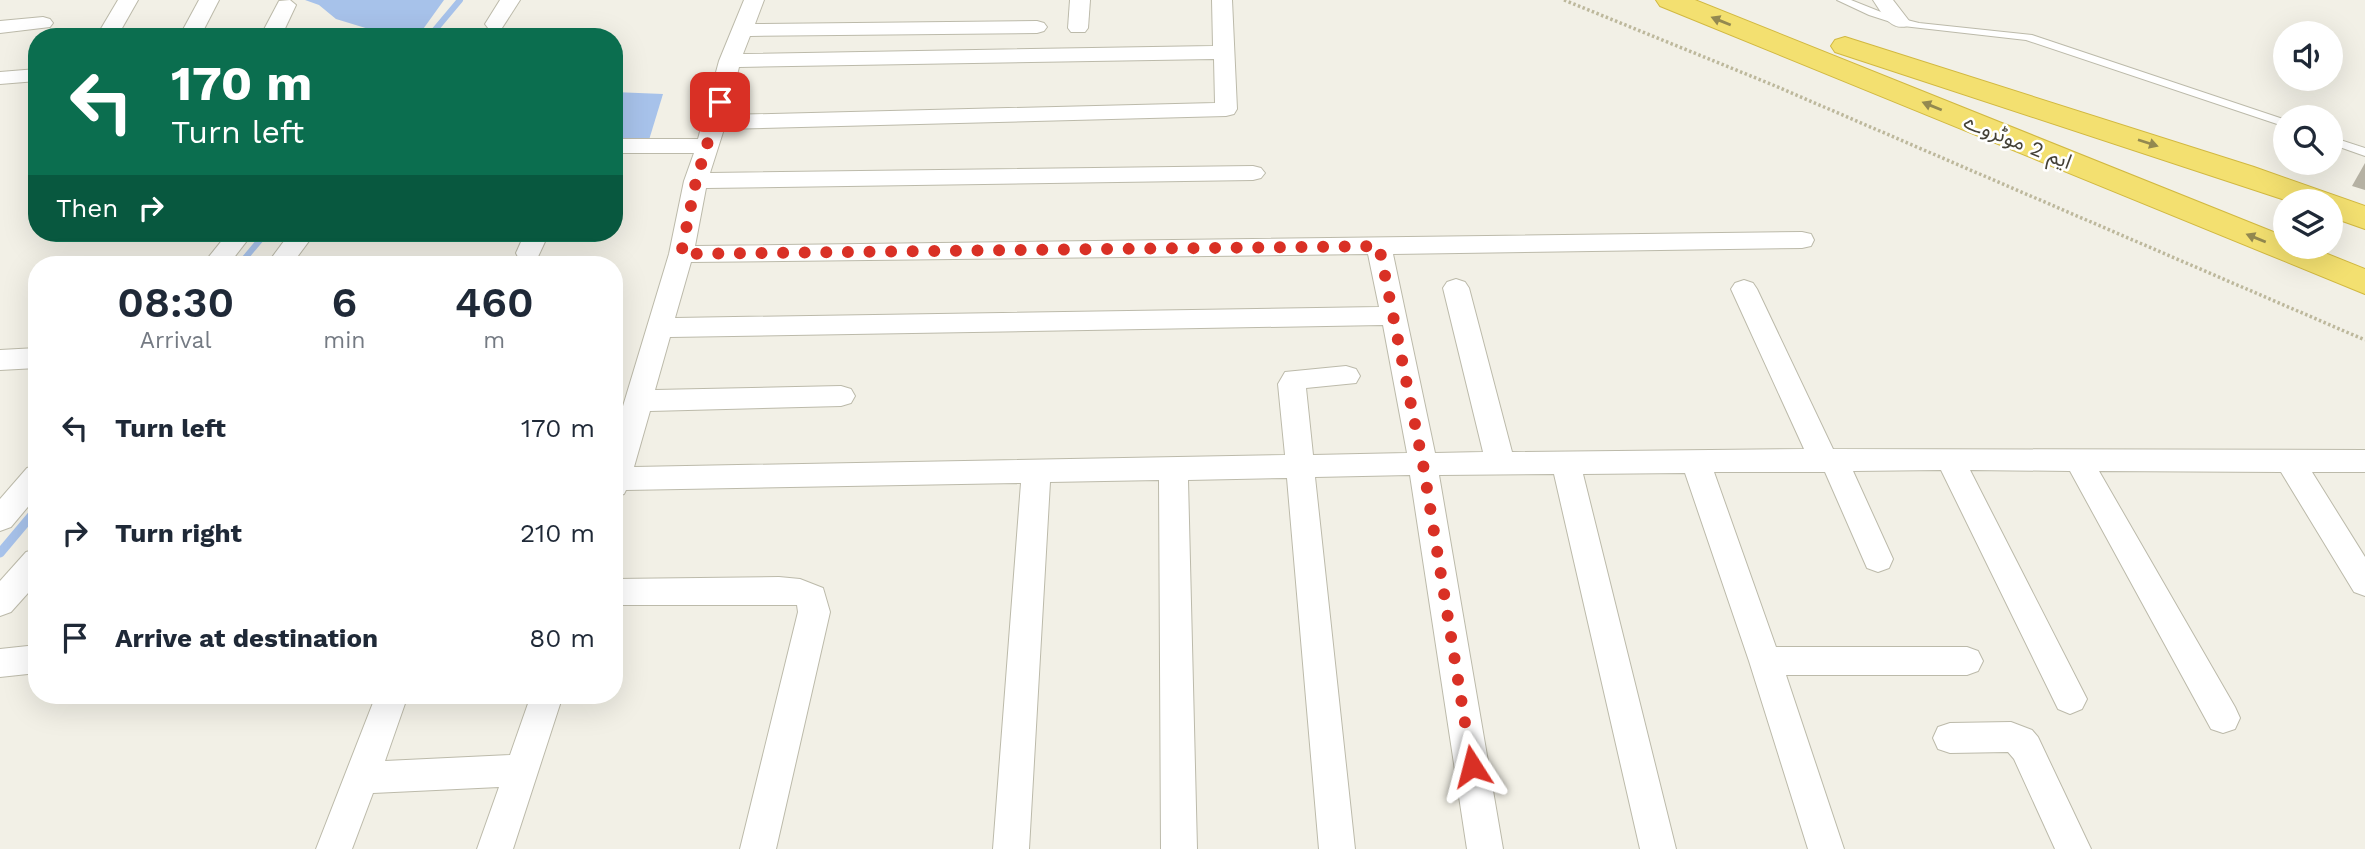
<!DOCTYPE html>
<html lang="en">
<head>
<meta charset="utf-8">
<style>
	:root { --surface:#fff; --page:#f2f2f3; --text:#1f2937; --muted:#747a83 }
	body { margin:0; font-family:"Work Sans","Noto Sans Arabic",sans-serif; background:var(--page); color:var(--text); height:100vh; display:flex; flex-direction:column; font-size:26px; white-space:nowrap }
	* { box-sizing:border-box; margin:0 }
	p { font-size:23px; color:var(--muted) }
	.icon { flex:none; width:38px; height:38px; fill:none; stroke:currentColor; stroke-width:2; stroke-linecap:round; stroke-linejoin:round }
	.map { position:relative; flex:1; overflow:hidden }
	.drawer { position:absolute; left:28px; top:256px; width:595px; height:448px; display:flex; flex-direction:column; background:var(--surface); border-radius:28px; box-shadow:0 7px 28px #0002 }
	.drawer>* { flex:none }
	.hud { position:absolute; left:28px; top:28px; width:595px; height:214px; border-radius:28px; box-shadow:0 7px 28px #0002; background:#0b6e4f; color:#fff; overflow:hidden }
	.controls { position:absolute; left:2273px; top:21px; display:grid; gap:14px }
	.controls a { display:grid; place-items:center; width:70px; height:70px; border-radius:50%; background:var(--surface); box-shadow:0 7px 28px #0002; font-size:35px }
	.pin { position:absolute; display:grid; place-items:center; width:60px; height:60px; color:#fff; margin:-30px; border-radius:14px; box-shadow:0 4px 10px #0006 }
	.me { position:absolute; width:77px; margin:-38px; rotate:351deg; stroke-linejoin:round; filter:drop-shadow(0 0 5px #0008) }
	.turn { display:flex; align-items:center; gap:24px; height:147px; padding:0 28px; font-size:32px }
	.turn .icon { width:91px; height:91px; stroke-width:2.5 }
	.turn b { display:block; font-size:49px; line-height:60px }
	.then { display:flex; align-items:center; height:66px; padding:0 28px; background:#0003; gap:14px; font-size:26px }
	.eta { display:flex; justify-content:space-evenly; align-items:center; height:119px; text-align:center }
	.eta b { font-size:42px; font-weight:600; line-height:49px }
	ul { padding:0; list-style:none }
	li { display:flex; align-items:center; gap:21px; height:105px; padding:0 28px }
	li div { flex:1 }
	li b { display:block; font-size:26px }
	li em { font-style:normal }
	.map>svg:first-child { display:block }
	.water { fill:#a7c2ea }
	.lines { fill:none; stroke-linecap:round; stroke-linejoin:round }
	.stream-far1 { stroke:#a7c2ea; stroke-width:6 }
	.stream { stroke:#a7c2ea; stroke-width:9 }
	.service-casing { stroke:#bcbaaa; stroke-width:2 }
	.minor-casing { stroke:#bcbaaa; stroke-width:2 }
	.motorway-casing { stroke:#d1b841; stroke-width:2 }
	.path { stroke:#bdb89c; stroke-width:3.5; stroke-dasharray:2.5 2.5; stroke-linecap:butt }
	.service { fill:#fff; fill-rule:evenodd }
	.minor { fill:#fff; fill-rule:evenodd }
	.motorway { fill:#f3e070; fill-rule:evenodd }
	.wall { fill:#b5b1a3 }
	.oneway { fill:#938950 }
	.route { stroke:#d93025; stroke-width:12; stroke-dasharray:0 21.6 }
	.labels { text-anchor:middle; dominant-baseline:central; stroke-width:5; stroke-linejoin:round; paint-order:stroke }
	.street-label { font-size:21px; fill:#444136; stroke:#fff }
</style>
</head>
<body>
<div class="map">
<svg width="2365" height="849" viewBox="0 0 2365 849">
	<rect width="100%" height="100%" fill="#f2f0e6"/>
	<g class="water">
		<path d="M305,0H444L421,32L395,37L336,19L319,5Z"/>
		<path d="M614,92L663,94L649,140L614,141Z"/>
	</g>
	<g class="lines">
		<g class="stream-far1">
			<path d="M429,37L460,0"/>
			<path d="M240,264L266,233"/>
		</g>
		<path class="stream" d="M0,553L37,509"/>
		<g class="service-casing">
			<g id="service">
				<path d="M1837,0H1851L1891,16L1919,23L2032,35L2286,120V127L2026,40L1903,26L1869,15Z"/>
				<path d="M2331,137L2365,148V156L2331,144Z"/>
			</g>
		</g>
		<g class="minor-casing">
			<g id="minor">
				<path d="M118,0H138L117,37H96Z"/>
				<path d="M199,0H219L200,37H179Z"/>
				<path d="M290,0L296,5L281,37H260L279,1Z"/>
				<path d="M500,0H520L502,28H488L485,24Z"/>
				<path d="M744,0H764L755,24L1037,21L1044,23L1047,27L1044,31L1037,33L750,36L743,54L1213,46L1212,0H1232L1237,109L1234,114L1226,116L724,129L710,173L1253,166L1261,168L1265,173L1261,178L1253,180L706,188L695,246L1802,232L1811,234L1814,240L1811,246L1802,248L1393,254L1435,453L1483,452L1443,288L1447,282L1456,279L1465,282L1469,288L1512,452L1804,449L1731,289L1735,283L1744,280L1753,283L1757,289L1833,449L2365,450V472H2312L2365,557V596L2354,592L2281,472L2099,471L2235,707L2240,718L2235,729L2223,733L2211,729L2070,471L1970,470L2087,699L2082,709L2070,714L2058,709L1941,470L1853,471L1893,559L1889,568L1878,572L1867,568L1825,472H1714L1776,647H1967L1978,651L1983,661L1978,671L1967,675H1786L1844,849H1808L1749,661L1685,473L1583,474L1676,849H1640L1554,474L1439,475L1503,849H1467L1410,475L1315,477L1355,849H1319L1287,478L1188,480L1197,849H1161L1159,480L1050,482L1029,849H993L1021,483L626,490L624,494L614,497V436L669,254L684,181L694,153H614V139H698L719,61ZM1214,59L1215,103L727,115L739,67ZM1368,254L1379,307L675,318L691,262ZM1383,325L1407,453L1313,455L1306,388L1356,383L1360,376L1356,369L1346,366L1285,372L1278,384L1285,455L634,467L650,411L841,406L851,403L855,396L851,389L841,386L655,390L670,337Z"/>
				<path d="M1070,0H1090L1088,28L1085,32H1071L1068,28Z"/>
				<path d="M1873,0H1893L1910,22L1907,26C1890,31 1882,13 1873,0Z"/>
				<path d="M43,17L50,19L53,23L50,27L0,33V21Z"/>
				<path d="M37,69V81L0,84V72Z"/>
				<path d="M228,233H253L229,264H203Z"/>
				<path d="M290,233H315L292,264H267Z"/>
				<path d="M525,233H549L537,259L528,261L519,259L516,253Z"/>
				<path d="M37,348V368L0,370V350Z"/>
				<path d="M37,465V496L11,527L0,531V499L27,468Z"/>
				<path d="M37,549V583L11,612L0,616V581L26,552Z"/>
				<path d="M779,577L800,579L823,588L830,612L776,849H740L798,612L797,605H614V579Z"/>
				<path d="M37,645V673L0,677V649Z"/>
				<path d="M376,695H408L385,761L510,755L531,695H563L513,849H477L499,787L373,793L352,849H316Z"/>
				<path d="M2011,722L2032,730L2038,737L2091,849H2055L2014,759L2008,752L1950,753L1938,749L1933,738L1938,727L1950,723Z"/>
			</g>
		</g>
		<g class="motorway-casing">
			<g id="motorway">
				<path d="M1656,0H1695L2286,237V247H2310L2365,269V294L1660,6Z"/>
				<path d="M1845,37L2254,167L2365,206V229L2331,217V201H2288L1835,52L1831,46L1835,40Z"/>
			</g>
		</g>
		<path class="path" d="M1564,0L1773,85L2365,340"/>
		<use href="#service" class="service"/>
		<use href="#minor" class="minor"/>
		<use href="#motorway" class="motorway"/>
	</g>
	<path class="wall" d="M2365,163V190L2352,186Z"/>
	<defs><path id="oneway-solid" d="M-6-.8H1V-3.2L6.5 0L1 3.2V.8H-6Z" transform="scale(1.75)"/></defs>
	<g class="oneway">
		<use href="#oneway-solid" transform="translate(1721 21) rotate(-158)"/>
		<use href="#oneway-solid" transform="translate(1932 106) rotate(-158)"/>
		<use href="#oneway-solid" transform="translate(2148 143) rotate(18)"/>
		<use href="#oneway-solid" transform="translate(2256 238) rotate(-158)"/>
	</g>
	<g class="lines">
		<path class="route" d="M720,102L696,181L681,254L1379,246L1423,464L1472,766"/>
	</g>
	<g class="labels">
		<g class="street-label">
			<text transform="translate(2018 141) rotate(22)">ایم 2 موٹروے</text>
		</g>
	</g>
</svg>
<div class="controls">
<a><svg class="icon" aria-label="sound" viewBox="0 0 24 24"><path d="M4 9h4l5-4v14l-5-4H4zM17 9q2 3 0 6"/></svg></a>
<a><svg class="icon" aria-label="search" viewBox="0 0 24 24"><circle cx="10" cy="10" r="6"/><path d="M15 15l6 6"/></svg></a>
<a><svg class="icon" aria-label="layers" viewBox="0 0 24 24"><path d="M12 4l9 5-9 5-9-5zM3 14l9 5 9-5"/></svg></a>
</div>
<div class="pin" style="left:720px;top:102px;background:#d93025"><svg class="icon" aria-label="arrive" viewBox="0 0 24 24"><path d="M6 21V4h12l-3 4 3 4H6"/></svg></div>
<svg class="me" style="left:1472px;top:766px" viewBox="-20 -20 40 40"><path d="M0-17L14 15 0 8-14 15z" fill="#d93025" stroke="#fff" stroke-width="4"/></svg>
<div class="hud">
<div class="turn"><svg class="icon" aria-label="left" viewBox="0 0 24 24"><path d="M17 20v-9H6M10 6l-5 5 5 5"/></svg><div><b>170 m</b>Turn left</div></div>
<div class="then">Then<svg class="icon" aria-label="right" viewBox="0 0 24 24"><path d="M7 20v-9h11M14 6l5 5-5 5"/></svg></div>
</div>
<section class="drawer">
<div class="eta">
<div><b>08:30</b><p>Arrival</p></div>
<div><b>6</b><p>min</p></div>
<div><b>460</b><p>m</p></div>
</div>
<ul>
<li><svg class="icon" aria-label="left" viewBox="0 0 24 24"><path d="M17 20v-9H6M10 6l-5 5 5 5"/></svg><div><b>Turn left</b></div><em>170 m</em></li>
<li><svg class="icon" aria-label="right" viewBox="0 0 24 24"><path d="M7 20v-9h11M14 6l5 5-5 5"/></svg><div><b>Turn right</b></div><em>210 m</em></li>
<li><svg class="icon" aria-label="arrive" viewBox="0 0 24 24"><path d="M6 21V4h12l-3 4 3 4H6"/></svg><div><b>Arrive at destination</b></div><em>80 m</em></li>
</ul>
</section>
</div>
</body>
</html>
